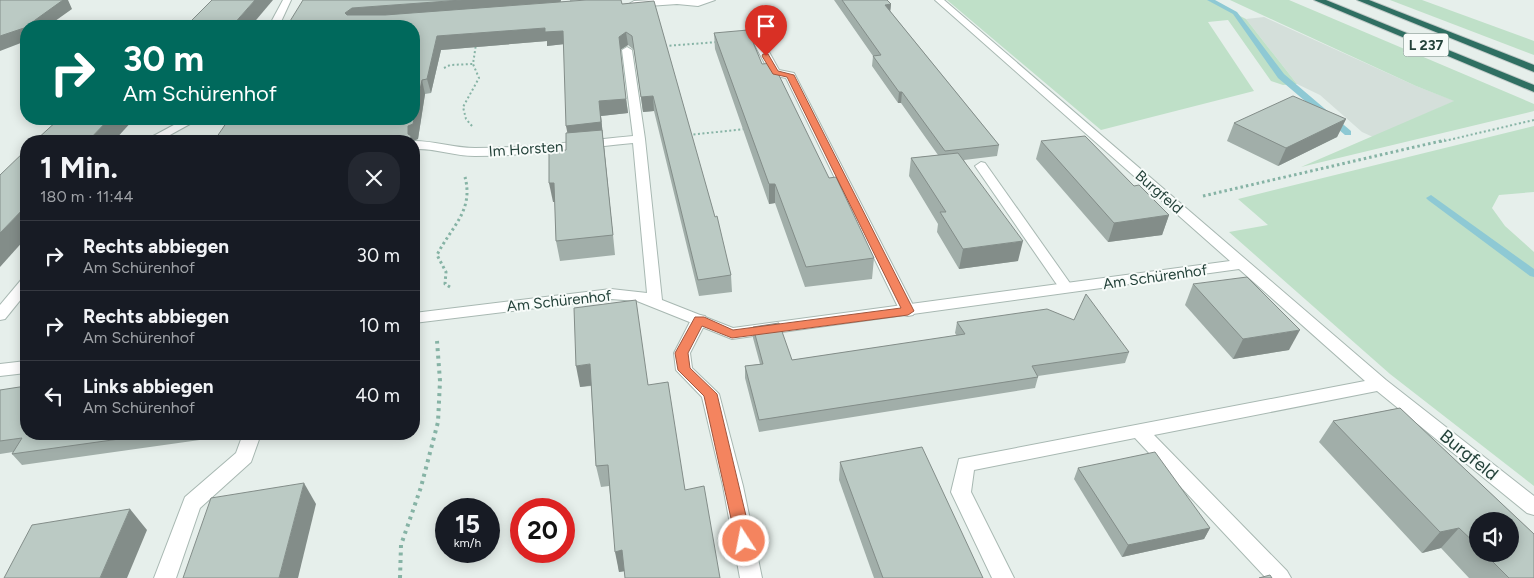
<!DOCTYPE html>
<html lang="de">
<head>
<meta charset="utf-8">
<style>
	:root { --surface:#171b24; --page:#242831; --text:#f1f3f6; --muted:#9ea1a6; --line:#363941 }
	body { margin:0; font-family:Figtree,sans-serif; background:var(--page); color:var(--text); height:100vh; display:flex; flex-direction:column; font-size:19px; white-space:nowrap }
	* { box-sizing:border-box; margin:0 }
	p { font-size:16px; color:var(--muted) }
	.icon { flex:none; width:28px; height:28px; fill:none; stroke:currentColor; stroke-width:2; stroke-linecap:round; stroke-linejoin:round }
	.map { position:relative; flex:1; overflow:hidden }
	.details { position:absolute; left:20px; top:135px; width:400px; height:305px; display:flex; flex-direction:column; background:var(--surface); border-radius:20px; box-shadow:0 2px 12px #0003 }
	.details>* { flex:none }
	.top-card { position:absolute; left:20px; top:20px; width:400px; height:105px; border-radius:20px; box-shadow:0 2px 12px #0003; background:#00695c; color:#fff; overflow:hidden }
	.controls { position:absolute; left:1469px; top:512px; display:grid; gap:10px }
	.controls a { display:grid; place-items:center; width:50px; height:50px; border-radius:50%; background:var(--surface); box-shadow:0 2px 12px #0003; font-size:25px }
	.speed { position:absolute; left:435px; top:498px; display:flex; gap:10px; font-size:25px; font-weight:700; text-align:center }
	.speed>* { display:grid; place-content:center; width:65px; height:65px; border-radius:50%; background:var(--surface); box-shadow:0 2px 12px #0003; line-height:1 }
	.speed small { font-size:12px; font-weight:400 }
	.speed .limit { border:8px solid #d22; background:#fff; color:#111 }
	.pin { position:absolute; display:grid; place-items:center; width:42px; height:42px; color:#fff; margin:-51px -21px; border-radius:50% 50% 50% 0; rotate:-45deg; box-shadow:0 0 5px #0007 }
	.pin .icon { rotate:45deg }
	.me { position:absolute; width:55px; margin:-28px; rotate:349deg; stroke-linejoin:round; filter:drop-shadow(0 0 4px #0008) }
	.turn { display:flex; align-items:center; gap:18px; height:105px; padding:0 20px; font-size:22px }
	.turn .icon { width:65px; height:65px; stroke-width:2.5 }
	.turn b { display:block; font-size:35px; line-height:42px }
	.round { display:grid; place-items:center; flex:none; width:52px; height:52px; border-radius:20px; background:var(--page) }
	.summary { display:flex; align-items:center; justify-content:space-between; height:85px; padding:0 20px }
	h1 { font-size:30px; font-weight:700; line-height:38px }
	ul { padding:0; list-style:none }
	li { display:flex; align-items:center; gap:15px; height:70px; padding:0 20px; border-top:1px solid var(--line) }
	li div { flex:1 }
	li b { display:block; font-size:19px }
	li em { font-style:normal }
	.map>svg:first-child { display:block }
	.built { fill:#d4dfda }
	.green { fill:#bfe0c8 }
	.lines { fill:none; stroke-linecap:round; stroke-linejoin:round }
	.stream { fill:#8ec9d4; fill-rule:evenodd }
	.lane-casing { stroke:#a8b8b2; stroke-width:2 }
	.street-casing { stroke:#a8b8b2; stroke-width:2 }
	.highway-casing { stroke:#c2cac8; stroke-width:2 }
	.path-far2 { stroke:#86b3a5; stroke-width:2; stroke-dasharray:2 2.5; stroke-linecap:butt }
	.path-far1 { stroke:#86b3a5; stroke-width:3; stroke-dasharray:2.5 3; stroke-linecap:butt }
	.path { stroke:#86b3a5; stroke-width:4; stroke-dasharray:3 4.5; stroke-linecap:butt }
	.lane { fill:#fff; fill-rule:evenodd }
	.street { fill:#fff; fill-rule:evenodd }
	.highway { fill:#2f6f62; fill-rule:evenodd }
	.wall { fill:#a1aea9; fill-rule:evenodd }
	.shaded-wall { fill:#838d89 }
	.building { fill:#bbcac4; stroke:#838d89 }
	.route { fill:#f4845f; stroke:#9f563e }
	.labels { text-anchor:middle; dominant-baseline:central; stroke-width:4; stroke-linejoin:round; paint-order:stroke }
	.shield { fill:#f7fbf9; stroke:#637a73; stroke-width:1 }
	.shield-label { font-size:14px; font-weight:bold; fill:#24423a }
	.street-label { font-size:15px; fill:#24423a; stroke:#f7fbf9 }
	.near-street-label { font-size:18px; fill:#24423a; stroke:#f7fbf9 }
</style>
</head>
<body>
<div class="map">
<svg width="1534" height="578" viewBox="0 0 1534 578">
	<rect width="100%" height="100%" fill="#e6efeb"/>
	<path class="built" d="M1264,17L1416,86L1455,101L1373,137L1362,132L1320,95L1297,84L1246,19Z"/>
	<g class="green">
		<path d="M947,0H1208L1246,19L1297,84L1283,85L1271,81L1228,20L1208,22L1254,91L1101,130Z"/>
		<path d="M1230,0H1289L1534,104V111L1301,167L1454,101L1416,86Z"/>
		<path d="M1390,0H1422L1534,41V55Z"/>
		<path d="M1534,126V192L1499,195L1492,208L1505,226L1534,252V486L1390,374L1229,232L1268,225L1238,199Z"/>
	</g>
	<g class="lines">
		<g class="stream">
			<path d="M1207,0H1215L1237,12L1284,74L1351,131V135H1345L1278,78L1233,14Z"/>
			<path d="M1431,195L1534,269V277L1530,276L1428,200L1426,198Z"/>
		</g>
		<g class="lane-casing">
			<g id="lane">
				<path d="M753,29L758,32L779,70L794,73L795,75L916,311L913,315L908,316L903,315L900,311L786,78L771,75L770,73L748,32Z"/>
				<path d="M981,162L985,163L1072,286L1074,289L1072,292H1062L975,166Z"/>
				<path d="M699,315L705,316L707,320L690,353L692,368L719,394L743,486L762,578H740L723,486L702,397L676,370L674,353L693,316Z"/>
				<path d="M243,434H261L251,462L200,508L176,578H154L185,497L236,453Z"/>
			</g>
		</g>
		<g class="street-casing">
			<g id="street">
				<path d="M283,0H291L279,26H269Z"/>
				<path d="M653,0H715L698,6L677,4L634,7L629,4L634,1Z"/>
				<path d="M935,0H944L1386,380L1534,496V515L1527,513L1377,391L1154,435L1287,571L1291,578H1266L1135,438L974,470L971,492L1014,578H992L951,492L959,459L1365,381L1239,269L732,339L637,301L611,299L414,323V313L611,289L647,293L633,143C581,148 528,156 475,156C454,156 435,148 414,149V141C435,141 454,148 475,148C528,148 580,141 633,136L622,50L627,47L632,50L645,139L662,300L733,328L1230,261Z"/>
				<path d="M185,119H199L159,141H144Z"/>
				<path d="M26,278V293L5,319L0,320V305L21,280Z"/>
				<path d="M26,361V373L0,376V364Z"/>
			</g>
		</g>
		<g class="highway-casing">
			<g id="highway">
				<path d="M1314,0H1326L1534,85V92Z"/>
				<path d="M1357,0H1369L1534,65V72Z"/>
			</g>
		</g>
		<g class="path-far2">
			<path d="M665,46L718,42"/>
			<path d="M444,68L450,65L473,64"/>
			<path d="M472,126L466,119L463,107L479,78L473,64L476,44"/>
			<path d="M689,135L745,129"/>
			<path d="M1440,142L1534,120"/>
		</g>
		<g class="path-far1">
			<path d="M1203,196L1445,140"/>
			<path d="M450,287L445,284L446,272L437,255C451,227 474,211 465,177"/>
		</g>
		<path class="path" d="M400,578L401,545L421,487L438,422L440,381L437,341"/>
		<use href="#lane" class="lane"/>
		<use href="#street" class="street"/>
		<use href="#highway" class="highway"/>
	</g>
	<g class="wall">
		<path d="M303,0H561L560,2L570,1V0L622,4L731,275L732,292L699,296L654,111L643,112L634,50L628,45L620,50L628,113L601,116L603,137L615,255L560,261L556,241L555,202H553L566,150L568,133L564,44L547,46V41L441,50L431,93L425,94L418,139L412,141Z"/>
		<path d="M834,0H887L891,4L890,11L999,145L997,156L964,160L1018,261L959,269L937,232L938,224L909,176L911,158L938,155L901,103H898L872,66L873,56Z"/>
		<path d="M714,33L762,64L829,178L874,258L872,279L805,287L775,203L769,204L715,49Z"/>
		<path d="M1346,119L1337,137L1278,166L1227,141L1234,123Z"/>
		<path d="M1041,141L1134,186L1169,215L1162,235L1108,242L1036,159Z"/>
		<path d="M1193,284L1289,350L1233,359L1185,305Z"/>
		<path d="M636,300L624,571L619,572L609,486L601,487L596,466L591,386L580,387Z"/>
		<path d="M957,322L1129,352L1125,363L1038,376V377L1035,388L759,432L745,378V366L760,364L753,338V327L792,360L957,336L955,333Z"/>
		<path d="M0,390L26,434H229L228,436L22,465L12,454L13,452L0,454Z"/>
		<path d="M1400,408L1534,534V578H1469L1441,548L1422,553L1319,442L1333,421ZM1478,521H1510V554H1478Z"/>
		<path d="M840,462L983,578H874L839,480Z"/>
		<path d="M1078,468L1210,528L1204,539L1122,557L1074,479Z"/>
	</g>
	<g class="shaded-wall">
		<path d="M63,0H68L72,9L48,26H26V41L0,51V36Z"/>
		<path d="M255,0H273L251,26H232Z"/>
		<path d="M462,0H561L560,5L349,26L345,13L352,8Z"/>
		<path d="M891,4L890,14L885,5Z"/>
		<path d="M545,28L563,31L565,44L547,46V41L441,50L431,93L427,79L437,36Z"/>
		<path d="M626,32L628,45L620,50L619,37Z"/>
		<path d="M422,80L425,94L418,139L413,141H410L408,134V126Z"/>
		<path d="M899,92H902L901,103H898Z"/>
		<path d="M653,96L654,111L643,112L641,97Z"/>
		<path d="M626,99L628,113L601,116L603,137L615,255L613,235L569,141L566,126L599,101Z"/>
		<path d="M109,119H134L114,141H88Z"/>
		<path d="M1346,119L1337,137L1278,166L1286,148Z"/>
		<path d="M414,145L416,151L414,161Z"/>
		<path d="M549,183H554L558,202H553Z"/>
		<path d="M769,184H775V203L769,204Z"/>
		<path d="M26,206V238L0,267V233Z"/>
		<path d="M1169,215L1162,235L1108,242L1114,223Z"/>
		<path d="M1023,241L1018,261L959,269L963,249Z"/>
		<path d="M1300,330L1289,350L1233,359L1243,339Z"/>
		<path d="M590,364L594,385L580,387L576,366Z"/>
		<path d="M304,483L316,504L298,578H279Z"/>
		<path d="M130,509L147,530L127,578H100Z"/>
		<path d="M1210,528L1204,539L1122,557L1128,545Z"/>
		<path d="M1459,528L1441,548L1422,553L1440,532Z"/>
		<path d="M622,550L626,571L619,572L615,552Z"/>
	</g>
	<g class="building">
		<path d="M0,0H63L24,28L0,36Z"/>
		<path d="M212,0H255L232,26H186Z"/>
		<path d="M303,0H462L352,8L345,13L347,15H385L586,0H621L622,4L654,1L715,217L717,216L731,275L698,280L653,96L641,97L632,36L626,32L619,37L626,99L599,101L601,122L566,126L563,31L545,32V28L437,36L427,79L422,80L413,124L408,126V134L411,136L410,141H214L229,119H414V26H287Z"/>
		<path d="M842,0H887L891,4L885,5L999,145L945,151L902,92H899L873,56L881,55Z"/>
		<path d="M748,30L762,64L773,63L829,178L836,177L874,258L806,267L775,184H769L714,33Z"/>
		<path d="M1293,96L1346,119L1286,148L1234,123Z"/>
		<path d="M59,119H109L88,141H35Z"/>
		<path d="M602,130L613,235L556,241L554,183H549V152L566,150V133Z"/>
		<path d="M1085,136L1134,186L1139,185L1169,215L1114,223L1041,141Z"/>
		<path d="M26,150V206L0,233V175Z"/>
		<path d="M958,153L1023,241L963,249L940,212H946L911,158Z"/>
		<path d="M1247,277L1300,330L1243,339L1193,284Z"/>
		<path d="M1086,294L1129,352L1032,366L1038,377L759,420L745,366L763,364L753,327L779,323L792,360L965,334L957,322L1047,309L1074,320Z"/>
		<path d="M636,300L648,385L668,382L685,490L704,486L720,578H625L622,550L615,552L608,465L596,466L590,364L576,366L574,308Z"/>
		<path d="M26,386V434H155L12,454L22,438L0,441V390Z"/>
		<path d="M1400,408L1534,534V578H1509L1485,554H1510V521H1478V546L1459,528L1440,532L1333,421Z"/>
		<path d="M922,447L983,578H883L840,462Z"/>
		<path d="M1155,452L1210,528L1128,545L1078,468Z"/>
		<path d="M304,483L279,578H183L211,498Z"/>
		<path d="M130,509L100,578H4L32,525Z"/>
		<path d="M1270,575L1272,578H1259Z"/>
	</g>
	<path class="route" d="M763,54H768L778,71L794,75L914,311L908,315L732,338L702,326L688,353L690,368L717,394L752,541L749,546L744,548L739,546L736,541L704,396L678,370L675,353L695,317H704L733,330L901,308L787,77L773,74L762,56Z"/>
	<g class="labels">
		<rect class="shield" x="1403.5" y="33.5" width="45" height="23" rx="4"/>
		<g class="shield-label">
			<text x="1426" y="45">L 237</text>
		</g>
		<g class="street-label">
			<text transform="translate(526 149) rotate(-4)">Im Horsten</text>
			<text transform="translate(1159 192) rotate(41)">Burgfeld</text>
			<text transform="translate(1155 277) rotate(-8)">Am Schürenhof</text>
			<text transform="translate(559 301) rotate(-6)">Am Schürenhof</text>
		</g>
		<g class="near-street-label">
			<text transform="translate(1469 455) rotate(39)">Burgfeld</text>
		</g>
	</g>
</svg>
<div class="controls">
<a><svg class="icon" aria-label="sound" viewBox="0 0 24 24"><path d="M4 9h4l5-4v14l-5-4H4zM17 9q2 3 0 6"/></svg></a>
</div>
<div class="speed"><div>15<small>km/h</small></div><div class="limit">20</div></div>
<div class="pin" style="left:766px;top:56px;background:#d93025"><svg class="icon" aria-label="arrive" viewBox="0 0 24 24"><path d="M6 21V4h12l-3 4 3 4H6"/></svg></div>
<svg class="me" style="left:744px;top:541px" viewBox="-20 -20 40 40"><circle r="17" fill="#f4845f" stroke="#fff" stroke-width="3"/><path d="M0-11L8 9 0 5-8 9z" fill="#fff"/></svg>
<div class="top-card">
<div class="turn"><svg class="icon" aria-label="right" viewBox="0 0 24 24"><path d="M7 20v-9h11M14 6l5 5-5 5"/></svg><div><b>30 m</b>Am Schürenhof</div></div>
</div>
<section class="details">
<div class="summary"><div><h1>1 Min.</h1><p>180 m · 11:44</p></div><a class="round"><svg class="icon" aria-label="close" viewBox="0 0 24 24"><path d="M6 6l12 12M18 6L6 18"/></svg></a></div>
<ul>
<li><svg class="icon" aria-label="right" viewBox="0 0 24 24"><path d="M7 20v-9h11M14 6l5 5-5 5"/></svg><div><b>Rechts abbiegen</b><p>Am Schürenhof</p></div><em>30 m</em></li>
<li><svg class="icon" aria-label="right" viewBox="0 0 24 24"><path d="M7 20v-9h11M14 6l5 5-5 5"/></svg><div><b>Rechts abbiegen</b><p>Am Schürenhof</p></div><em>10 m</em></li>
<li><svg class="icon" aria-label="left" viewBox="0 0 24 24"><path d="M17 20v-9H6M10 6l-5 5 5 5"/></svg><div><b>Links abbiegen</b><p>Am Schürenhof</p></div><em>40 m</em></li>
</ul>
</section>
</div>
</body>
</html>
